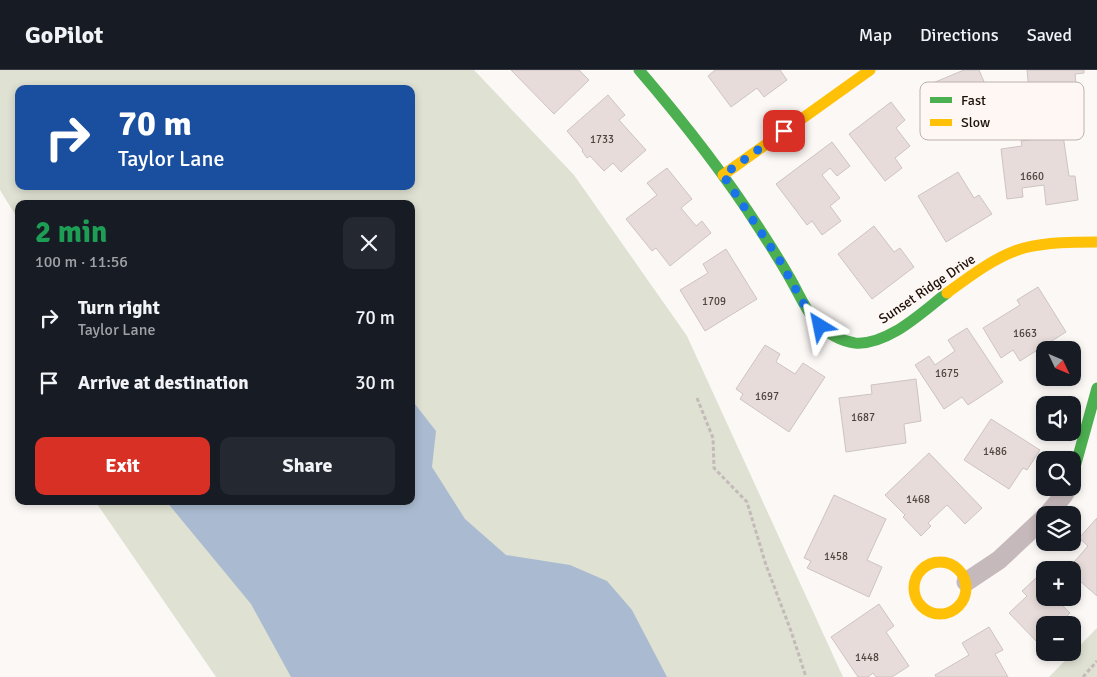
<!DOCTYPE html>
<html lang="en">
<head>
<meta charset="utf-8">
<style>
	:root { --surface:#171b24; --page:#242831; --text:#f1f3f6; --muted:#9ea1a6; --line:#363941; --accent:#d93025 }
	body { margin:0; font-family:Signika,sans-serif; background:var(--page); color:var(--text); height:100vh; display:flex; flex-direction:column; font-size:19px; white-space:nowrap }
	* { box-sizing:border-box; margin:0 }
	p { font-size:16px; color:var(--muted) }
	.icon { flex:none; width:28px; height:28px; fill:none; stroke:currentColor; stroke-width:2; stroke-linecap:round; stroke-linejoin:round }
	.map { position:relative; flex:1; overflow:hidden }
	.panel { position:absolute; left:15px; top:130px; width:400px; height:305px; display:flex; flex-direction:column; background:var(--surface); border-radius:10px; box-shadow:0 2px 8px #0003 }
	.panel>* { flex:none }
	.guide { position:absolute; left:15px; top:15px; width:400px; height:105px; border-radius:10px; box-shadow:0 2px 8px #0003; background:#1a4fa0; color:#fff; overflow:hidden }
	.needle { width:32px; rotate:134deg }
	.buttons { position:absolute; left:1036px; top:271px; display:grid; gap:10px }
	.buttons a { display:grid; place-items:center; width:45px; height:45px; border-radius:10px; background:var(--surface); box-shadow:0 2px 8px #0003; font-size:25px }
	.pin { position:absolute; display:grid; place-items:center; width:42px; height:42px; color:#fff; margin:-21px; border-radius:10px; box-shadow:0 2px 8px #0006 }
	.me { position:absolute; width:55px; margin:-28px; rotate:325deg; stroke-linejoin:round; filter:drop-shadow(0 0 4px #0008) }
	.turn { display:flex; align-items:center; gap:18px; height:105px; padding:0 20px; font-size:22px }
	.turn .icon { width:65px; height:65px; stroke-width:2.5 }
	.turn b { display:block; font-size:35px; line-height:42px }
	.round { display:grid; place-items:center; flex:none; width:52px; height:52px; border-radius:10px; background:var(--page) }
	.head { display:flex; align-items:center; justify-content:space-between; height:85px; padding:0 20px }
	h1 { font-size:30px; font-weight:700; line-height:38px; color:#1e9e55 }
	.primary-button { display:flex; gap:10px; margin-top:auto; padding:10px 20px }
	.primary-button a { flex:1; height:58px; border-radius:10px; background:var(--accent); color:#fff; font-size:20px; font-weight:700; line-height:58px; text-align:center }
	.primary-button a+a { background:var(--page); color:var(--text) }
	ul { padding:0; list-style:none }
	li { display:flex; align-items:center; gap:15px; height:65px; padding:0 20px }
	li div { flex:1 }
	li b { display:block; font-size:19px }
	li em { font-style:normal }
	header { display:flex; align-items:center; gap:30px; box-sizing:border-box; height:70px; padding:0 25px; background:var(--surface); border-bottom:1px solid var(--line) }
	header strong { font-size:24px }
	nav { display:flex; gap:28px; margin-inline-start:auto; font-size:18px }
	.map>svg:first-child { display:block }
	.green { fill:#dfe1d2; fill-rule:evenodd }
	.water { fill:#aabbd1 }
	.building { fill:#e7dcda; stroke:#cdc4c2 }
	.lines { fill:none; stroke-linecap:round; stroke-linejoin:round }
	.path { stroke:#c4baba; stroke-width:3; stroke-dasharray:4 2.5; stroke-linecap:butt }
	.street { stroke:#c6b9bb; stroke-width:19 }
	.fast { stroke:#4caf50; stroke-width:11 }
	.slow { stroke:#ffc107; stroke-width:11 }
	.route { stroke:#1a73e8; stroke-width:9; stroke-dasharray:0 16.2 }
	.labels { text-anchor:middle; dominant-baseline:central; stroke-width:4; stroke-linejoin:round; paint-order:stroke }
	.number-label { font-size:11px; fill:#50443f }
	.street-label { font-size:14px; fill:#1b0f08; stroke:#fff7f3 }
	.key { fill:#fff7f3; stroke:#bbb1ac; stroke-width:1 }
	.key-label { font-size:14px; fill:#1b0f08 }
</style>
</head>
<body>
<header>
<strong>GoPilot</strong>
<nav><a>Map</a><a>Directions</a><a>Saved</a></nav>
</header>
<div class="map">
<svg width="1097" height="607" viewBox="0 0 1097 607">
	<rect width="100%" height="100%" fill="#fcf8f6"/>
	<g class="green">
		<path d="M0,0H474L574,105L687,266L843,607H216L95,431H411V134H19V151L0,120ZM19,19H411V116H19Z"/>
		<path d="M1097,558V607H1049Z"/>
	</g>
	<path class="water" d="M411,329L436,361L432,397L465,449L506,485L570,495L607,511L632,540L667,607H291L251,534L166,431H411Z"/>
	<g class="building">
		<path d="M511,0H579L589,10L554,44Z"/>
		<path d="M715,0H780L787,10L764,27L757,18L731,37L708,6Z"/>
		<path d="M964,0H979L985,14L974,19L984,42L973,47L976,55L957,64L953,55L946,58L928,15Z"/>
		<path d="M1027,0H1084V3L1075,4L1078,35L1031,40Z"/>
		<path d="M608,25L625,45L619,50L646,80L621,102L613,93L604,101L590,86L587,88L582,81L583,80L567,61Z"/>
		<path d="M891,32L905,50L896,58L910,76L895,88L902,98L885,111L849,64Z"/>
		<path d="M1063,65L1069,106H1075L1078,130L1046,135L1044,115L1022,118L1023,127L1007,129L1001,79L1022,76L1021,71Z"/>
		<path d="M832,72L850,96L837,106L830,98L822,105L840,128L830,136L841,151L822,165L812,151L807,155L776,114Z"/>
		<path d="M667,98L692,129L681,138L696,156L702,151L711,163L670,196L656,178L652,181L626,149L657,125L647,113Z"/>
		<path d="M958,102L974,128L979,125L992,144L946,172L918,126Z"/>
		<path d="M874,156L894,182L900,178L914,197L872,229L838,184Z"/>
		<path d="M726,179L757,229L705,261L680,220L708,203L703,194Z"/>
		<path d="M1038,217L1066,262L1020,291L1013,280L1001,288L983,258L1020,235L1017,230Z"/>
		<path d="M967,258L1003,312L968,335L962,327L944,339L915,295L929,286L935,295L955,281L948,270Z"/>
		<path d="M765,275L780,284L776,292L795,304L803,293L825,307L789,362L740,329L743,324L736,319Z"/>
		<path d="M916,309L921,351L904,354L906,373L846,382L839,328L872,324L871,315Z"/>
		<path d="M991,349L1040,380L1027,400L1023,398L1009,419L964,390Z"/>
		<path d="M929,383L982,438L965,454L947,435L928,453L931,456L921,466L903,447L905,445L885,425Z"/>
		<path d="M834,425L886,449L867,490L882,497L869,527L807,498L811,491L804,488Z"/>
		<path d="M1097,448V526L1072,504V500L1068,499L1088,476L1079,468Z"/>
		<path d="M1036,508L1045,517V528H1055L1070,543L1058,555H1045V570L1044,569L1039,574L1009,543L1027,526L1022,521Z"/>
		<path d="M879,534L894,556L886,562L909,596L892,607H876L873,603L868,607H858L831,567Z"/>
		<path d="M989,557L1003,580L995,584L1008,607H936L935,605L969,585L962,573Z"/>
	</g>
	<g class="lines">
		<g class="path">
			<path d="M697,328L713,368L714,398L747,432L766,495L791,561L806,607"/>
			<path d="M1083,607L1097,591"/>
		</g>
		<g class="street">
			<path d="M1047,445L1063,426L1068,418"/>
			<path d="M966,512L999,490L1045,447"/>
		</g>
		<g class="fast">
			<path d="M639,0C682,50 723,102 759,158C770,175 781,192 791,210C799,224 805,239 816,252C827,263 840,271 855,273C888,276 923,241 947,223"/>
			<path d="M1072,408L1097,318"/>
		</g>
		<g class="slow">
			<path d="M723,105L870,0"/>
			<path d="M947,223C970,206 996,186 1024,178C1048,172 1073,172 1097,172"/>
			<circle cx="940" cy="518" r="26"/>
		</g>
	</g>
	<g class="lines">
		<path class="route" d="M784,61L723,105L780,191L810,245L820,256"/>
	</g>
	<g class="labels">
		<g class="number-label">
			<text x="602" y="69">1733</text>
			<text x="1032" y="106">1660</text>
			<text x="714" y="231">1709</text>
			<text x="1025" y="263">1663</text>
			<text x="947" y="303">1675</text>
			<text x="767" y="326">1697</text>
			<text x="863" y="347">1687</text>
			<text x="995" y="381">1486</text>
			<text x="918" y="429">1468</text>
			<text x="836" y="486">1458</text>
			<text x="867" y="587">1448</text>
		</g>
		<g class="street-label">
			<text transform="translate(927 219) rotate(-34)">Sunset Ridge Drive</text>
		</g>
	</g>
	<rect x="920" y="12" width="164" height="58" rx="8" class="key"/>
	<rect x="930" y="27" width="22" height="6" fill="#4caf50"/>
	<rect x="930" y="49" width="22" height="7" fill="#ffc107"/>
	<g class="key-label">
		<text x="961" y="35">Fast</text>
		<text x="961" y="57">Slow</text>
	</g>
</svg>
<div class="buttons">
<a><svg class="needle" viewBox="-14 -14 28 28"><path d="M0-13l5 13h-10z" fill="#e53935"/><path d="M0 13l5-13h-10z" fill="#9ea1a6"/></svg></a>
<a><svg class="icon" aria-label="sound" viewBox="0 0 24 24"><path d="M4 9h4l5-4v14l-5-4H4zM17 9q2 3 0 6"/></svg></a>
<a><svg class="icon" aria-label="search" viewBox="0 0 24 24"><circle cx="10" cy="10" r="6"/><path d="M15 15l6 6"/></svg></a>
<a><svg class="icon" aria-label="layers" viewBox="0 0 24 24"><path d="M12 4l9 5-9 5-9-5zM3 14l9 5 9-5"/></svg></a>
<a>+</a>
<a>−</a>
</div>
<div class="pin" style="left:784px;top:61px;background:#d93025"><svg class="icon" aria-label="arrive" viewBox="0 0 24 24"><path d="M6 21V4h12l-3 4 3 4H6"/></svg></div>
<svg class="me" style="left:820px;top:256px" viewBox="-20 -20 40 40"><path d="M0-17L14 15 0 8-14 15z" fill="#1a73e8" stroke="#fff" stroke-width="4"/></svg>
<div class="guide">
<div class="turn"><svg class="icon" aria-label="right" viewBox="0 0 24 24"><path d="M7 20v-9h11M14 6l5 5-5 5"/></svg><div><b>70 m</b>Taylor Lane</div></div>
</div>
<section class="panel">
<div class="head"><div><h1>2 min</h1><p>100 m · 11:56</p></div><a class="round"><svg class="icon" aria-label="close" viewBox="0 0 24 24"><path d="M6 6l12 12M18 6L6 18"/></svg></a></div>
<ul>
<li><svg class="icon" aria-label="right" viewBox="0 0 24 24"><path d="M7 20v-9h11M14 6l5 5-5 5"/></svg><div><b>Turn right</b><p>Taylor Lane</p></div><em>70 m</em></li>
<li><svg class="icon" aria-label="arrive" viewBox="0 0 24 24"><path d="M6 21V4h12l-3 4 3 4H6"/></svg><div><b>Arrive at destination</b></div><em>30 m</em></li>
</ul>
<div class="primary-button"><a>Exit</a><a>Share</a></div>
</section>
</div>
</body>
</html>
